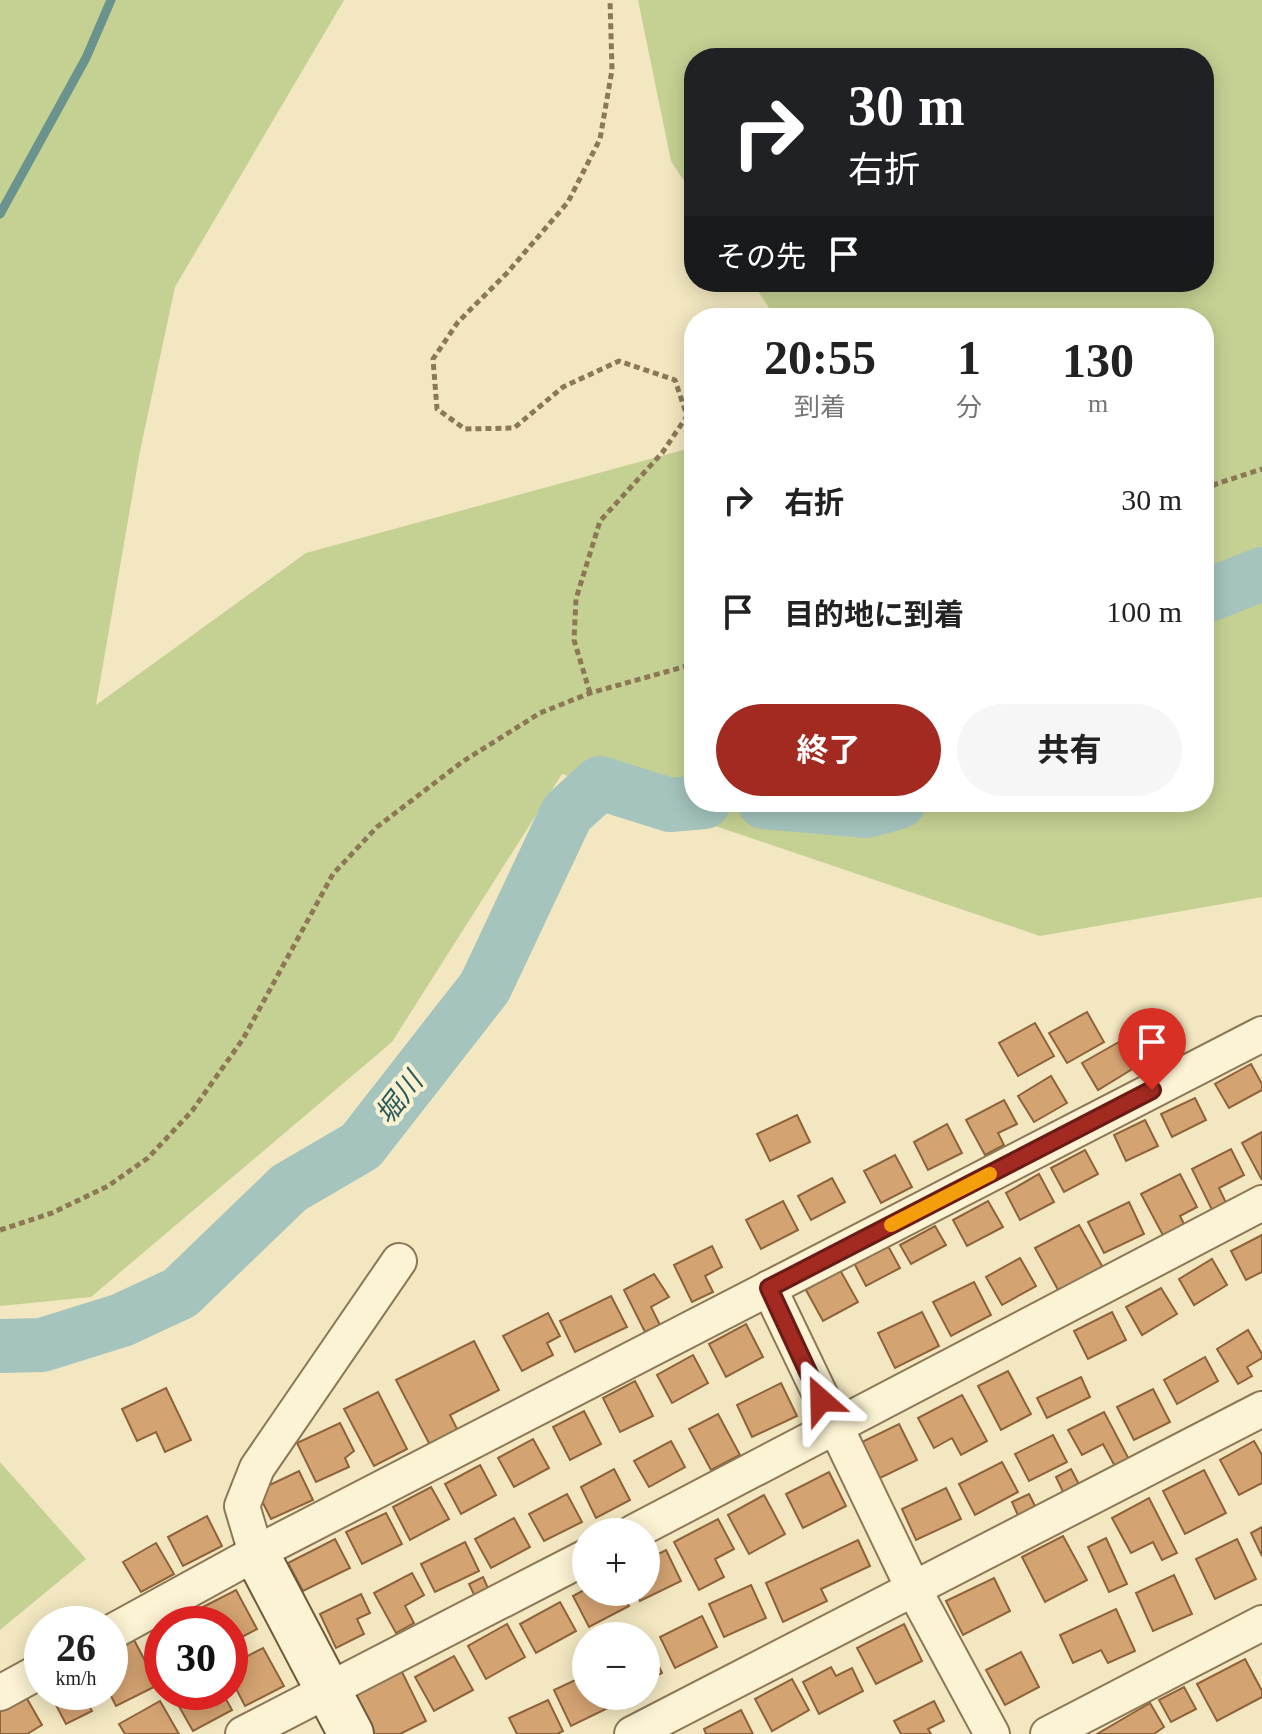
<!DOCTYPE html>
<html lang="ja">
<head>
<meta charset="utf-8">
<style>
	:root { --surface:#fff; --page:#f6f6f6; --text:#222; --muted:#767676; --accent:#a22a20 }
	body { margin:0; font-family:"Times New Roman","Noto Sans JP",serif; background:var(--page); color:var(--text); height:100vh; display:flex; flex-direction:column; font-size:30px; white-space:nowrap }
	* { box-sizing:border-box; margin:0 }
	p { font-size:26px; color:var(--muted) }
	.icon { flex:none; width:44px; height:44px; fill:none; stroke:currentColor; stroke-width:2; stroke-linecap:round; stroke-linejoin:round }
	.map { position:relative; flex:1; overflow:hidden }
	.panel { position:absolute; left:684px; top:308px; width:530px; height:504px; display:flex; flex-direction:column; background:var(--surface); border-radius:32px; box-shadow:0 4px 20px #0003 }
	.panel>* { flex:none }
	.banner { position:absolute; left:684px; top:48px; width:530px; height:244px; border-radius:32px; box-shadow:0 4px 20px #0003; background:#202124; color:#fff; overflow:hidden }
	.fabs { position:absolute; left:572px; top:1518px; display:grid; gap:16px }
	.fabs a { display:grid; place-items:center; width:88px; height:88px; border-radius:50%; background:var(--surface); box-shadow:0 4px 20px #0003; font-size:40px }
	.speed { position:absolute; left:24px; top:1606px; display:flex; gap:16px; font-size:40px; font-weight:700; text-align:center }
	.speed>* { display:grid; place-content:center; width:104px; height:104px; border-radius:50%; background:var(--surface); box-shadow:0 4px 20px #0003; line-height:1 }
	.speed small { font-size:20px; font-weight:400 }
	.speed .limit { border:12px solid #d22; background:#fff; color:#111 }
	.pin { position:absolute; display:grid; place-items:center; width:68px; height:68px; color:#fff; margin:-82px -34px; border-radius:50% 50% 50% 0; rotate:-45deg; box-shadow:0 0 8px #0007 }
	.pin .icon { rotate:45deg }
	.me { position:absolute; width:88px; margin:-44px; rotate:335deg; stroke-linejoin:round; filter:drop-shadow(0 0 6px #0008) }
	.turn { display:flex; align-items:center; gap:28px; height:168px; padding:0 32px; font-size:36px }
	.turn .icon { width:104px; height:104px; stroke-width:2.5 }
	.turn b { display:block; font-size:56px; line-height:68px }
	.then { display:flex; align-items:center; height:76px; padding:0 32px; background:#0003; gap:16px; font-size:30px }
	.eta { display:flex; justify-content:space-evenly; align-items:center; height:136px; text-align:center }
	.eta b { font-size:48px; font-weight:700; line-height:56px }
	.cta { display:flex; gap:16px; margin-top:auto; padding:16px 32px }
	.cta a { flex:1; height:92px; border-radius:48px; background:var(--accent); color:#fff; font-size:32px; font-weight:700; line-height:92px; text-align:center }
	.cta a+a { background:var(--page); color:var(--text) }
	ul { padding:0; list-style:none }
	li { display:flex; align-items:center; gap:24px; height:112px; padding:0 32px }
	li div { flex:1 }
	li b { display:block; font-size:30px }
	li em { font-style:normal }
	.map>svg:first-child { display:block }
	.green { fill:#c5d193 }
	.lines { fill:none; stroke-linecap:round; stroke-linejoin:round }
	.stream { stroke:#69938c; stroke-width:9 }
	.river { stroke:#a4c4bd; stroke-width:54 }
	.building { fill:#d4a372; stroke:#8f633a; stroke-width:2 }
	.street-casing { stroke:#8d7856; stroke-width:38 }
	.secondary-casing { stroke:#6f5939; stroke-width:48 }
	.path { stroke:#8d7856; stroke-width:5; stroke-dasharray:6 4; stroke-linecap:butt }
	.street { stroke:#fcf3d4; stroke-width:34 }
	.secondary { stroke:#fcf3d4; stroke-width:44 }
	.route-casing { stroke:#691b15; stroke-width:20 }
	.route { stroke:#a22a20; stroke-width:14 }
	.slow { stroke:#f59e0b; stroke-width:14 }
	.labels { text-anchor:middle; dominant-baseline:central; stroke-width:8; stroke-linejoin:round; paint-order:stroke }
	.water-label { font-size:28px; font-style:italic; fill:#2a5c5d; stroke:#f9f1d1 }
</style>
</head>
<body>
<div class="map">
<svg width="1262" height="1734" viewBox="0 0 1262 1734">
	<rect width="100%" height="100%" fill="#f2e7c0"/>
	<g class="green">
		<path d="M0,0H344L175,287L140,451L96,705L306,553L694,447V802H1204V318H773V314L752,282H1204V58H694V196L671,161L638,0H1262V897L1040,936L562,774L392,1042L91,1297L0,1306Z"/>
		<path d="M0,1462L86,1559L0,1630Z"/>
	</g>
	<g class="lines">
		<path class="stream" d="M0,214L86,58L111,0"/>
		<g class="river">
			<path d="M1204,597L1262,574"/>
			<path d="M764,802L867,811L899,802"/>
			<path d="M0,1346L42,1345L122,1320L180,1293L289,1188L361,1146L485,987L567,813L600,783L670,805L704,802"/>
		</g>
	</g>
	<g class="building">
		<path d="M1087,1012L1104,1042L1067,1063L1049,1033Z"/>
		<path d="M1035,1023L1054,1056L1018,1076L999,1043Z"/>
		<path d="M1124,1039L1139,1065L1098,1090L1082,1063Z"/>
		<path d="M1251,1064L1262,1084V1090L1229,1108L1215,1084Z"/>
		<path d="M1051,1076L1067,1103L1034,1122L1018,1096Z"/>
		<path d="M1195,1098L1206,1120L1172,1137L1161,1114Z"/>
		<path d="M1004,1100L1017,1124L998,1133L1004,1145L985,1155L966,1120Z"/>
		<path d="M797,1115L810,1142L770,1161L757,1134Z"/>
		<path d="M1145,1120L1158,1146L1126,1161L1114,1135Z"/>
		<path d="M947,1124L962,1153L928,1170L914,1142Z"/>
		<path d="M1262,1132V1180L1242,1143Z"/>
		<path d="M1231,1149L1244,1175L1219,1188L1227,1205L1213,1212L1192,1169Z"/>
		<path d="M1085,1150L1098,1174L1064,1192L1051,1168Z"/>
		<path d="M895,1155L912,1187L881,1203L864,1171Z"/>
		<path d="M1039,1174L1054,1202L1020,1220L1006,1193Z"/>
		<path d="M1180,1174L1197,1207L1180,1216L1187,1230L1166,1241L1141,1194Z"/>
		<path d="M832,1178L845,1202L811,1220L798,1196Z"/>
		<path d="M783,1201L798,1230L761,1249L746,1220Z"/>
		<path d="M988,1201L1003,1227L967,1246L953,1220Z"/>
		<path d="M1129,1202L1144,1234L1104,1253L1088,1222Z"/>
		<path d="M1079,1225L1106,1273L1062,1297L1035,1248Z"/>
		<path d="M935,1226L946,1245L911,1264L900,1245Z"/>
		<path d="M1262,1235V1272L1246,1280L1231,1251Z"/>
		<path d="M712,1246L722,1267L705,1276L713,1292L692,1302L674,1265Z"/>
		<path d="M888,1246L900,1268L866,1286L854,1263Z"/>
		<path d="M1020,1258L1036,1286L1002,1305L986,1277Z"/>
		<path d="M1212,1259L1227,1285L1194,1305L1179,1279Z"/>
		<path d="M840,1270L858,1302L823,1321L806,1290Z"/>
		<path d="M654,1274L669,1297L651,1307L660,1325L645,1332L624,1290Z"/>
		<path d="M974,1282L991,1315L951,1336L933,1302Z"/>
		<path d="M1161,1288L1177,1314L1142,1335L1126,1307Z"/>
		<path d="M611,1296L627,1327L575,1352L560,1321Z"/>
		<path d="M922,1312L939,1346L895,1368L878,1333Z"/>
		<path d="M1112,1312L1126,1340L1088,1359L1074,1331Z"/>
		<path d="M548,1313L560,1336L547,1343L553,1355L522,1371L503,1336Z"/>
		<path d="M746,1324L763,1357L726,1377L709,1344Z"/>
		<path d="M1248,1330L1262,1354V1358L1247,1367L1252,1376L1238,1384L1217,1349Z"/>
		<path d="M474,1341L499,1390L450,1415L458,1431L430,1445L396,1380Z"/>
		<path d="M693,1355L708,1383L672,1403L657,1375Z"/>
		<path d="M1205,1357L1218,1381L1177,1404L1164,1380Z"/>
		<path d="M1008,1371L1031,1414L1001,1430L978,1386Z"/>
		<path d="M1081,1377L1090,1397L1047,1418L1037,1398Z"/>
		<path d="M635,1381L653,1416L620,1432L603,1398Z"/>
		<path d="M781,1383L797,1416L752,1437L737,1405Z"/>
		<path d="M166,1388L191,1440L165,1452L156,1432L137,1441L122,1409Z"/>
		<path d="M1153,1389L1170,1422L1134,1440L1117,1407Z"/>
		<path d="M378,1392L407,1449L374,1466L344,1409Z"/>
		<path d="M962,1395L987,1441L961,1455L952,1438L934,1448L918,1418Z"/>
		<path d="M584,1411L601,1444L570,1460L553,1427Z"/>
		<path d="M1104,1412L1132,1465L1118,1472L1103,1444L1082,1455L1068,1430Z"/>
		<path d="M718,1414L740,1455L711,1470L689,1429Z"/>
		<path d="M340,1423L354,1451L345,1458L349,1467L316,1482L297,1443Z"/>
		<path d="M899,1424L917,1460L878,1479L860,1443Z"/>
		<path d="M1053,1435L1067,1462L1029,1481L1015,1454Z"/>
		<path d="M533,1439L549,1468L514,1487L498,1458Z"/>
		<path d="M671,1441L685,1467L649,1487L634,1461Z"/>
		<path d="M1254,1441L1262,1455V1483L1239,1495L1220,1460Z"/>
		<path d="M1002,1462L1018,1492L975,1515L959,1484Z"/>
		<path d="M480,1465L496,1495L461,1514L445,1484Z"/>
		<path d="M614,1469L630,1500L596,1518L581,1487Z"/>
		<path d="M1071,1469L1082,1490L1066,1498L1056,1477Z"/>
		<path d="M1204,1470L1226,1513L1185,1534L1163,1491Z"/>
		<path d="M299,1471L313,1500L271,1519L257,1491Z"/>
		<path d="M829,1472L846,1506L803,1528L786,1494Z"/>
		<path d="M431,1487L449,1519L410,1540L393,1507Z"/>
		<path d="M946,1488L961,1519L916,1540L902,1509Z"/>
		<path d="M567,1494L582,1522L544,1541L529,1514Z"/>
		<path d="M1029,1494L1039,1514L1021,1522L1012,1502Z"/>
		<path d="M764,1495L785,1534L749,1554L728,1515Z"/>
		<path d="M1149,1498L1177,1553L1162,1560L1153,1542L1131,1553L1112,1518Z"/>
		<path d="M386,1513L402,1544L362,1564L346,1532Z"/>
		<path d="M207,1516L222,1546L183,1566L168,1537Z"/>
		<path d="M514,1518L530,1547L491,1568L475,1539Z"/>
		<path d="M718,1519L734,1549L715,1559L724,1577L699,1590L674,1542Z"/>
		<path d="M1262,1527V1556L1251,1533Z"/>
		<path d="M1063,1536L1087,1580L1045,1602L1022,1557Z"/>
		<path d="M1106,1538L1127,1584L1109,1592L1088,1547Z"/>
		<path d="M335,1539L350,1568L303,1591L288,1563Z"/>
		<path d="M1237,1539L1256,1579L1215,1599L1196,1559Z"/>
		<path d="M858,1540L870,1566L821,1589L827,1601L783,1622L766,1583Z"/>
		<path d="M465,1542L479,1571L435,1592L421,1564Z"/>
		<path d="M156,1543L174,1574L141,1592L123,1562Z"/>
		<path d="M666,1550L681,1581L640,1601L636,1592H646V1560Z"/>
		<path d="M412,1573L424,1595L405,1606L414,1623L396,1633L374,1593Z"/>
		<path d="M1174,1575L1192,1614L1153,1631L1136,1593Z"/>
		<path d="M483,1577L491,1595L477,1601L469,1584Z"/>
		<path d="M994,1578L1010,1611L963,1635L946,1601Z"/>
		<path d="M751,1585L766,1618L724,1637L709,1604Z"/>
		<path d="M586,1589V1592H621L629,1606L589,1627L573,1596Z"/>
		<path d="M236,1590L257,1629L230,1643V1624H207L199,1609Z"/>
		<path d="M361,1594L370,1613L357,1619L364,1634L336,1648L320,1614Z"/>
		<path d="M560,1602L576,1631L536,1653L520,1624Z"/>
		<path d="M1116,1609L1135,1651L1108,1663L1101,1650L1073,1663L1060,1635Z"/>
		<path d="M702,1616L717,1647L675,1668L660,1637Z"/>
		<path d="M507,1624L525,1657L486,1679L468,1646Z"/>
		<path d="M904,1624L922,1661L876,1684L857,1648Z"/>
		<path d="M134,1640L158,1685L116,1706L109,1692L110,1653Z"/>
		<path d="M649,1645L662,1673L646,1681V1647Z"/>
		<path d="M263,1648L284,1686L245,1706L230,1677V1665Z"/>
		<path d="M1021,1652L1039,1687L1005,1705L986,1670Z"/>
		<path d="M454,1656L473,1690L434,1711L415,1677Z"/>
		<path d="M1245,1659L1262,1691V1697L1217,1721L1197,1684Z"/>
		<path d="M831,1667L836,1676L852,1668L863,1691L819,1714L803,1682Z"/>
		<path d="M401,1670L426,1721L400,1734H373L353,1694Z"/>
		<path d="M586,1675V1696H607L612,1706L571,1726L554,1690Z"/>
		<path d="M792,1679L809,1710L772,1731L755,1699Z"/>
		<path d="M1184,1687L1196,1709L1171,1722L1159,1700Z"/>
		<path d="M49,1692H82L92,1711L66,1724Z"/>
		<path d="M181,1692H222L232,1710L193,1731L173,1696Z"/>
		<path d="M26,1697L42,1725L27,1734H0V1711Z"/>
		<path d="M548,1700L563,1731L557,1734H517L509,1718Z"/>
		<path d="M160,1701L179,1734H125L119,1724Z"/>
		<path d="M934,1701L944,1721L928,1729L931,1734H901L894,1721Z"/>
		<path d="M1150,1703L1164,1727L1154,1734H1097Z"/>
		<path d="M741,1710L753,1734H706L704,1729Z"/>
	</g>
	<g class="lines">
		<g class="street-casing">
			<g id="street">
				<path d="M769,1288L913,1588L992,1734"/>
				<path d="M634,1532L1262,1203"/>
				<path d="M256,1553L242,1506L257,1468L399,1261"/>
				<path d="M110,1633L256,1553L1262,1034"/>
				<path d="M0,1693L42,1670"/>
				<path d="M243,1734L586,1557"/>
				<path d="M632,1734L1262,1409"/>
				<path d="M1048,1734L1262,1623"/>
			</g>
		</g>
		<g class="secondary-casing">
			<path id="secondary" d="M256,1553L351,1734"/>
		</g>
		<g class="path">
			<path d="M1204,491L1216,484L1262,469"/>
			<path d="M590,693L574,640L576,599L600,521L662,453L687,416L675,380L619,361L563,387L514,428L465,429L437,409L433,359L458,322L507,273L568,202L600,139L612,70L610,0"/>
			<path d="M0,1230L52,1213L108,1186L148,1158L192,1111L243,1039L333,874L377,827L462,762L540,713L590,693L694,664"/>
		</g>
		<use href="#street" class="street"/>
		<use href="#secondary" class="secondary"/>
	</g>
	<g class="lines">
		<g class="route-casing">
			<path id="route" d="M821,1400L769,1288L1152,1090"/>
		</g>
		<use href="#route" class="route"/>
		<path class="slow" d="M891,1225L990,1174"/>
	</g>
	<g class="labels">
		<g class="water-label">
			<text transform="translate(399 1098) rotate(-52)">堀川</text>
		</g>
	</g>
</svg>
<div class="fabs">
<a>+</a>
<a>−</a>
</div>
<div class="speed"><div>26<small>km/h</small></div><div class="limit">30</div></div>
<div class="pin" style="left:1152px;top:1090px;background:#d93025"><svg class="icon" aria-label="arrive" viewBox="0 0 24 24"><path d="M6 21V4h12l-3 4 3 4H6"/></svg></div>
<svg class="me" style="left:821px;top:1400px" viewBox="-20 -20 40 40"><path d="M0-17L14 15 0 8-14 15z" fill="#a22a20" stroke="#fff" stroke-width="4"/></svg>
<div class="banner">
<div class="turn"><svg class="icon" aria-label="right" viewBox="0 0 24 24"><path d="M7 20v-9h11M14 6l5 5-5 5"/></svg><div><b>30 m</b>右折</div></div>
<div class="then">その先<svg class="icon" aria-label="arrive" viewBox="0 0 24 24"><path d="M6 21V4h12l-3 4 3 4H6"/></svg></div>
</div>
<section class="panel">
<div class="eta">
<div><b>20:55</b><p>到着</p></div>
<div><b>1</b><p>分</p></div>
<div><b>130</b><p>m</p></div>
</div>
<ul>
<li><svg class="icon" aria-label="right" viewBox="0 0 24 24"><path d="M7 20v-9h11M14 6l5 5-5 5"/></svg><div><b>右折</b></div><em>30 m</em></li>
<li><svg class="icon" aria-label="arrive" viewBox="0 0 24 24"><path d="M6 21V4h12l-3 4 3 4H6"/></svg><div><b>目的地に到着</b></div><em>100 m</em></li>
</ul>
<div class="cta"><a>終了</a><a>共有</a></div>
</section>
</div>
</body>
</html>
